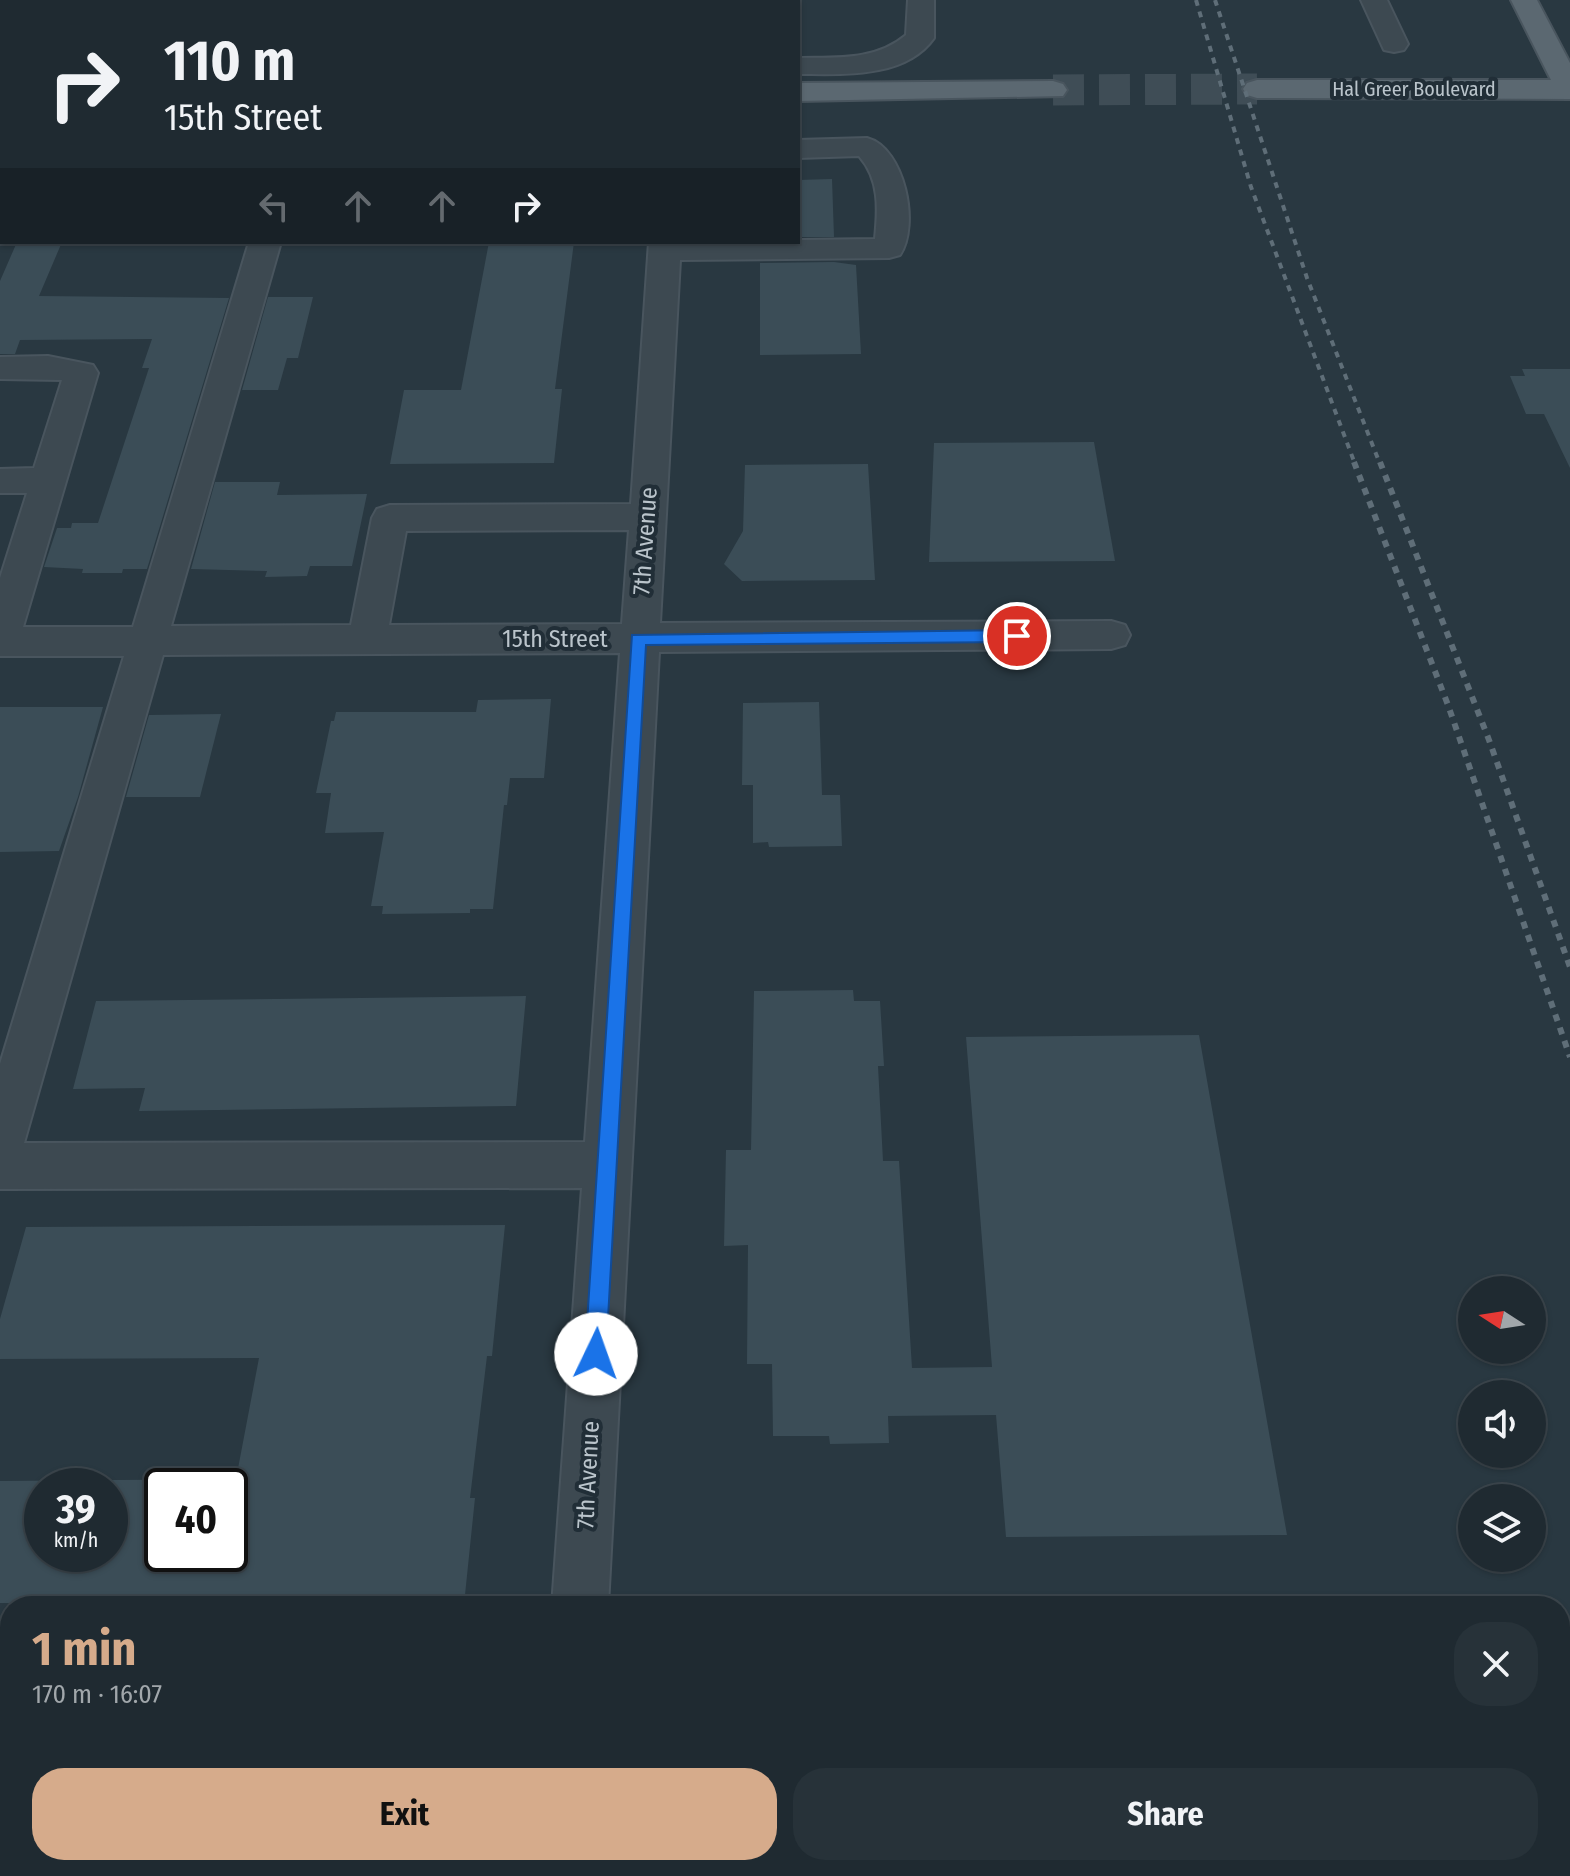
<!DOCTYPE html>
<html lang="en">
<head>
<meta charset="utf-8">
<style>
	:root { --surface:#1f2a31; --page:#273239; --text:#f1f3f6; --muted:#a1a7ab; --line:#3c464d; --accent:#d6ab8b }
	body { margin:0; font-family:"Fira Sans Condensed",sans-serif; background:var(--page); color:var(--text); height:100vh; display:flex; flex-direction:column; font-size:30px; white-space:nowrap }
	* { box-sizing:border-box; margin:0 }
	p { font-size:26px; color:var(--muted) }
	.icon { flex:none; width:44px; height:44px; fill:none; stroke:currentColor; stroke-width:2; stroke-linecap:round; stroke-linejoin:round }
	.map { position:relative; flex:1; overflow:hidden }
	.sheet { position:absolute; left:0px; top:1596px; width:1570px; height:280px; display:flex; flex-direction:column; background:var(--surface); border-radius:32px 32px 0 0; box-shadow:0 2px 6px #0004,0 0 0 2px var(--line) }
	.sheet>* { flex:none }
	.banner { position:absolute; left:0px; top:0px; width:800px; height:244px; box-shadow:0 2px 6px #0004,0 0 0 2px var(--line); background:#1f2a31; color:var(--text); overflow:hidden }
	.needle { width:52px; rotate:282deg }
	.fabs { position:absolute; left:1458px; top:1276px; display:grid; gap:16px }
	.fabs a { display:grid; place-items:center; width:88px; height:88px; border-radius:50%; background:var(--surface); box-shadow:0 2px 6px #0004,0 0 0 2px var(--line); font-size:40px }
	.speed { position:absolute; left:24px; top:1468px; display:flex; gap:16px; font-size:40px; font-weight:700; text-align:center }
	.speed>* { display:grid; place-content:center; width:104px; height:104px; border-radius:50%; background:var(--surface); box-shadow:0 2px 6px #0004,0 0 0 2px var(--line); line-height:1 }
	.speed small { font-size:20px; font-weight:400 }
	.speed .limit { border:4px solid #111; border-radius:12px; background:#fff; color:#111 }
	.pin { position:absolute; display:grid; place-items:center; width:68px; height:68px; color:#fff; margin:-34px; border:4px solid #fff; border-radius:50%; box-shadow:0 2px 8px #0007 }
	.me { position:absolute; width:88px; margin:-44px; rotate:3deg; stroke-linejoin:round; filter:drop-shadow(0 0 6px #0008) }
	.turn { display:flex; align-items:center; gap:28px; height:168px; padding:0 32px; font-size:36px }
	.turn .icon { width:104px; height:104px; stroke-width:2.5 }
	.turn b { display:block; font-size:56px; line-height:68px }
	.lanes { display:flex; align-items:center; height:76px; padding:0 32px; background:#0003; justify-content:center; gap:40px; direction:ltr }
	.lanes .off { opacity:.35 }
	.round { display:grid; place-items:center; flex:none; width:84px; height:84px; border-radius:32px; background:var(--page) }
	.summary { display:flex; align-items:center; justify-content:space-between; height:136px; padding:0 32px }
	h1 { font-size:48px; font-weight:700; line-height:60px; color:var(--accent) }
	.button { display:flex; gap:16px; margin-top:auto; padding:16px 32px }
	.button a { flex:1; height:92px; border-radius:32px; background:var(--accent); color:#111; font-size:32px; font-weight:700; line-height:92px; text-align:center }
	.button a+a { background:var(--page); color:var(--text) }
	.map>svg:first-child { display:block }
	.building { fill:#3b4d57; fill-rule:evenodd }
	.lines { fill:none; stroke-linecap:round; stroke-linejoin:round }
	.major-tunnel { stroke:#3f4d56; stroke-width:31; stroke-dasharray:31 15; stroke-linecap:butt }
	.minor-casing { stroke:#49555e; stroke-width:4 }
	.major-casing { stroke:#49555e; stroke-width:4 }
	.minor { fill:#3d4951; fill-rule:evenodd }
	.major { fill:#5b6871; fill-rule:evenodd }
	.rail-far1 { stroke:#5f6e78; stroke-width:4; stroke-dasharray:6 6; stroke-linecap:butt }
	.rail { stroke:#5f6e78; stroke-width:6; stroke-dasharray:7 7; stroke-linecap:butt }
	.route { fill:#1a73e8; stroke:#114b97; stroke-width:2 }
	.labels { text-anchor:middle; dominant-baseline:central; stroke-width:8; stroke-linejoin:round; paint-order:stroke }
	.far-street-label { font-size:20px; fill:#bac4cb; stroke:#212e37 }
	.street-label { font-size:24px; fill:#bac4cb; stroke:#212e37 }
</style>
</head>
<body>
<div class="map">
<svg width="1570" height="1876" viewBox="0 0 1570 1876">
	<rect width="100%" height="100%" fill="#293841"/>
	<g class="building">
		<path d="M832,179L834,237H798V180Z"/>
		<path d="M17,242H62L39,296L229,298L147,569H123L122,573H82L83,569L44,567L57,528H71L72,523H98L149,368H142L152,339L20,340L15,354H0V281Z"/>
		<path d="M489,242H574L555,389H562L554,463L390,464L404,390H461Z"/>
		<path d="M834,262L856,265L861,354L760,355V263Z"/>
		<path d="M268,297H313L298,358H287L278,390H242Z"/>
		<path d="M1522,369H1570V468L1544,414H1526L1510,376H1525Z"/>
		<path d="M1094,442L1115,561L929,562L934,443Z"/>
		<path d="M868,464L875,580L742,581L724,564L743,531L745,465Z"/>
		<path d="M215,482H280L277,495L367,494L352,566H310L307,576L265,577L267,571L191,569Z"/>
		<path d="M551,699L544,778H510L507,805H504L493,909H470V913L382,914L383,906H371L384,832L325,833L331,793H316L331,721H334L336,712H476L478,700Z"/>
		<path d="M819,702L822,795H840L842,846L769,847L768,842L753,843V785H742L743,703Z"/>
		<path d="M0,707H103L78,797L59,851L0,852Z"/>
		<path d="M221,714L200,797H126L149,715Z"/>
		<path d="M853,990L854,1001H880L884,1066H878L883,1161H899L912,1368L992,1367L966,1037L1199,1035L1287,1535L1006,1537L996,1415L888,1416L889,1443L830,1444L829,1436H773L772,1364H747L748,1245L724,1246L726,1150H751L754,991Z"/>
		<path d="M526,996L516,1106L139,1111L145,1088L73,1089L96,1001Z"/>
		<path d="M505,1225L492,1356H487L470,1498H475L465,1595H460L459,1606L0,1603V1481L236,1479L259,1358L0,1359V1319L26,1227ZM42,1486H110V1554H42ZM162,1486H230V1554H162Z"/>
	</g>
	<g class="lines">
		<path class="major-tunnel" d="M1053,90L1257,89"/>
		<g class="minor-casing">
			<g id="minor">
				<rect x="322" y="0" width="26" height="2"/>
				<rect x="643" y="0" width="26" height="2"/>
				<path d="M908,0H934V38C905,79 842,74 798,74V58C836,57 875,61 906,35Z"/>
				<path d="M1361,0H1387L1408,44L1404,50L1394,52L1384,50Z"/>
				<path d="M867,138C905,148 920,225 900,255L889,258L680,260L660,623L1111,621L1125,625L1130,635L1125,645L1111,649L659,652L608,1606H552L582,1188L0,1189V1064L124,656H0V578L27,493H0V469L34,468L62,380L0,379V357L48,356L93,365L98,373L23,627H133L249,242H281L171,626L351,625L372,518L377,509L390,505L631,504L649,242L875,239C878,209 880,180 859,156L798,158V140ZM629,530L622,624L389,625L406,531ZM620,653L585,1142L24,1143L163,655Z"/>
				<path d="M2,164V186H0V165Z"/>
				<rect x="0" y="218" width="2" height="18"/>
				<rect x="0" y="1747" width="10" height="60"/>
				<path d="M534,1866H596L595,1876H533Z"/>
			</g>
		</g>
		<g class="major-casing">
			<g id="major">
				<path d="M1511,0H1537L1570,63V99L1257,98L1247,95L1243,89L1247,83L1257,80H1551Z"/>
				<path d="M1053,81L1063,84L1067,90L1063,96L798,101V83Z"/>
				<rect x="0" y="86" width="2" height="18"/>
			</g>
		</g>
		<use href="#minor" class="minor"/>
		<use href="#major" class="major"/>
		<g class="rail-far1">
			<path d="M1196,0L1251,187L1355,464"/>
			<path d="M1215,0L1307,278L1380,464"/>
		</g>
		<g class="rail">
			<path d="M1354,462L1448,705L1570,1057"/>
			<path d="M1380,462L1489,740L1570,967"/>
		</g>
	</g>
	<path class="route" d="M1017,630L1025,636L1017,642L646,645L606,1354L603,1362L596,1365L588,1362L585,1354L632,635Z"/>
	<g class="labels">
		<g class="far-street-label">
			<text x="1414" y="89">Hal Greer Boulevard</text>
		</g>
		<g class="street-label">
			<text transform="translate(645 541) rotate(-86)">7th Avenue</text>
			<text x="555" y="639">15th Street</text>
			<text transform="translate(588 1475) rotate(-87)">7th Avenue</text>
		</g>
	</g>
</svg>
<div class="fabs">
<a><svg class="needle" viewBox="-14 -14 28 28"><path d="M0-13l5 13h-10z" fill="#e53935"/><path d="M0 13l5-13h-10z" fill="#a1a7ab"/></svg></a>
<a><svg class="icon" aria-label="sound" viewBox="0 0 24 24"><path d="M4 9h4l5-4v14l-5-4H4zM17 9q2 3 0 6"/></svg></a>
<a><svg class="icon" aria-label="layers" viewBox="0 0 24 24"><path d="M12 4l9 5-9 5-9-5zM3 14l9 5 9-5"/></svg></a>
</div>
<div class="speed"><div>39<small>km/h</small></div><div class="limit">40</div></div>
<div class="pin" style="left:1017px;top:636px;background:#d93025"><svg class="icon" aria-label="arrive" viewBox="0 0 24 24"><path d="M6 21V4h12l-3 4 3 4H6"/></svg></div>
<svg class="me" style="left:596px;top:1354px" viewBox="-20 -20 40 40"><circle r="19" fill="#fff"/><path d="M0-13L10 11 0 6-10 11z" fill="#1a73e8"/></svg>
<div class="banner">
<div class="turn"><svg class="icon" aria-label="right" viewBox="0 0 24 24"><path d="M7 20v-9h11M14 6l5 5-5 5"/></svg><div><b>110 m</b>15th Street</div></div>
<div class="lanes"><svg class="icon off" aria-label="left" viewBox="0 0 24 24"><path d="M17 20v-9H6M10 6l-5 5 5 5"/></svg><svg class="icon off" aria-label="ahead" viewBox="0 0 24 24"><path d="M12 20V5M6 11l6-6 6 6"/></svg><svg class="icon off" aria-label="ahead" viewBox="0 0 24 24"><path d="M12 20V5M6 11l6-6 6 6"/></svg><svg class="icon" aria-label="right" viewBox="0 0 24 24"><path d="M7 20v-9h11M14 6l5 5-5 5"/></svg></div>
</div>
<section class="sheet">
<div class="summary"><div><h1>1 min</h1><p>170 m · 16:07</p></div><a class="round"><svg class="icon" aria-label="close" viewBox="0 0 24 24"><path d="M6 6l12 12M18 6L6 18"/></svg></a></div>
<div class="button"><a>Exit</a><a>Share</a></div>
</section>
</div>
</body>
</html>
